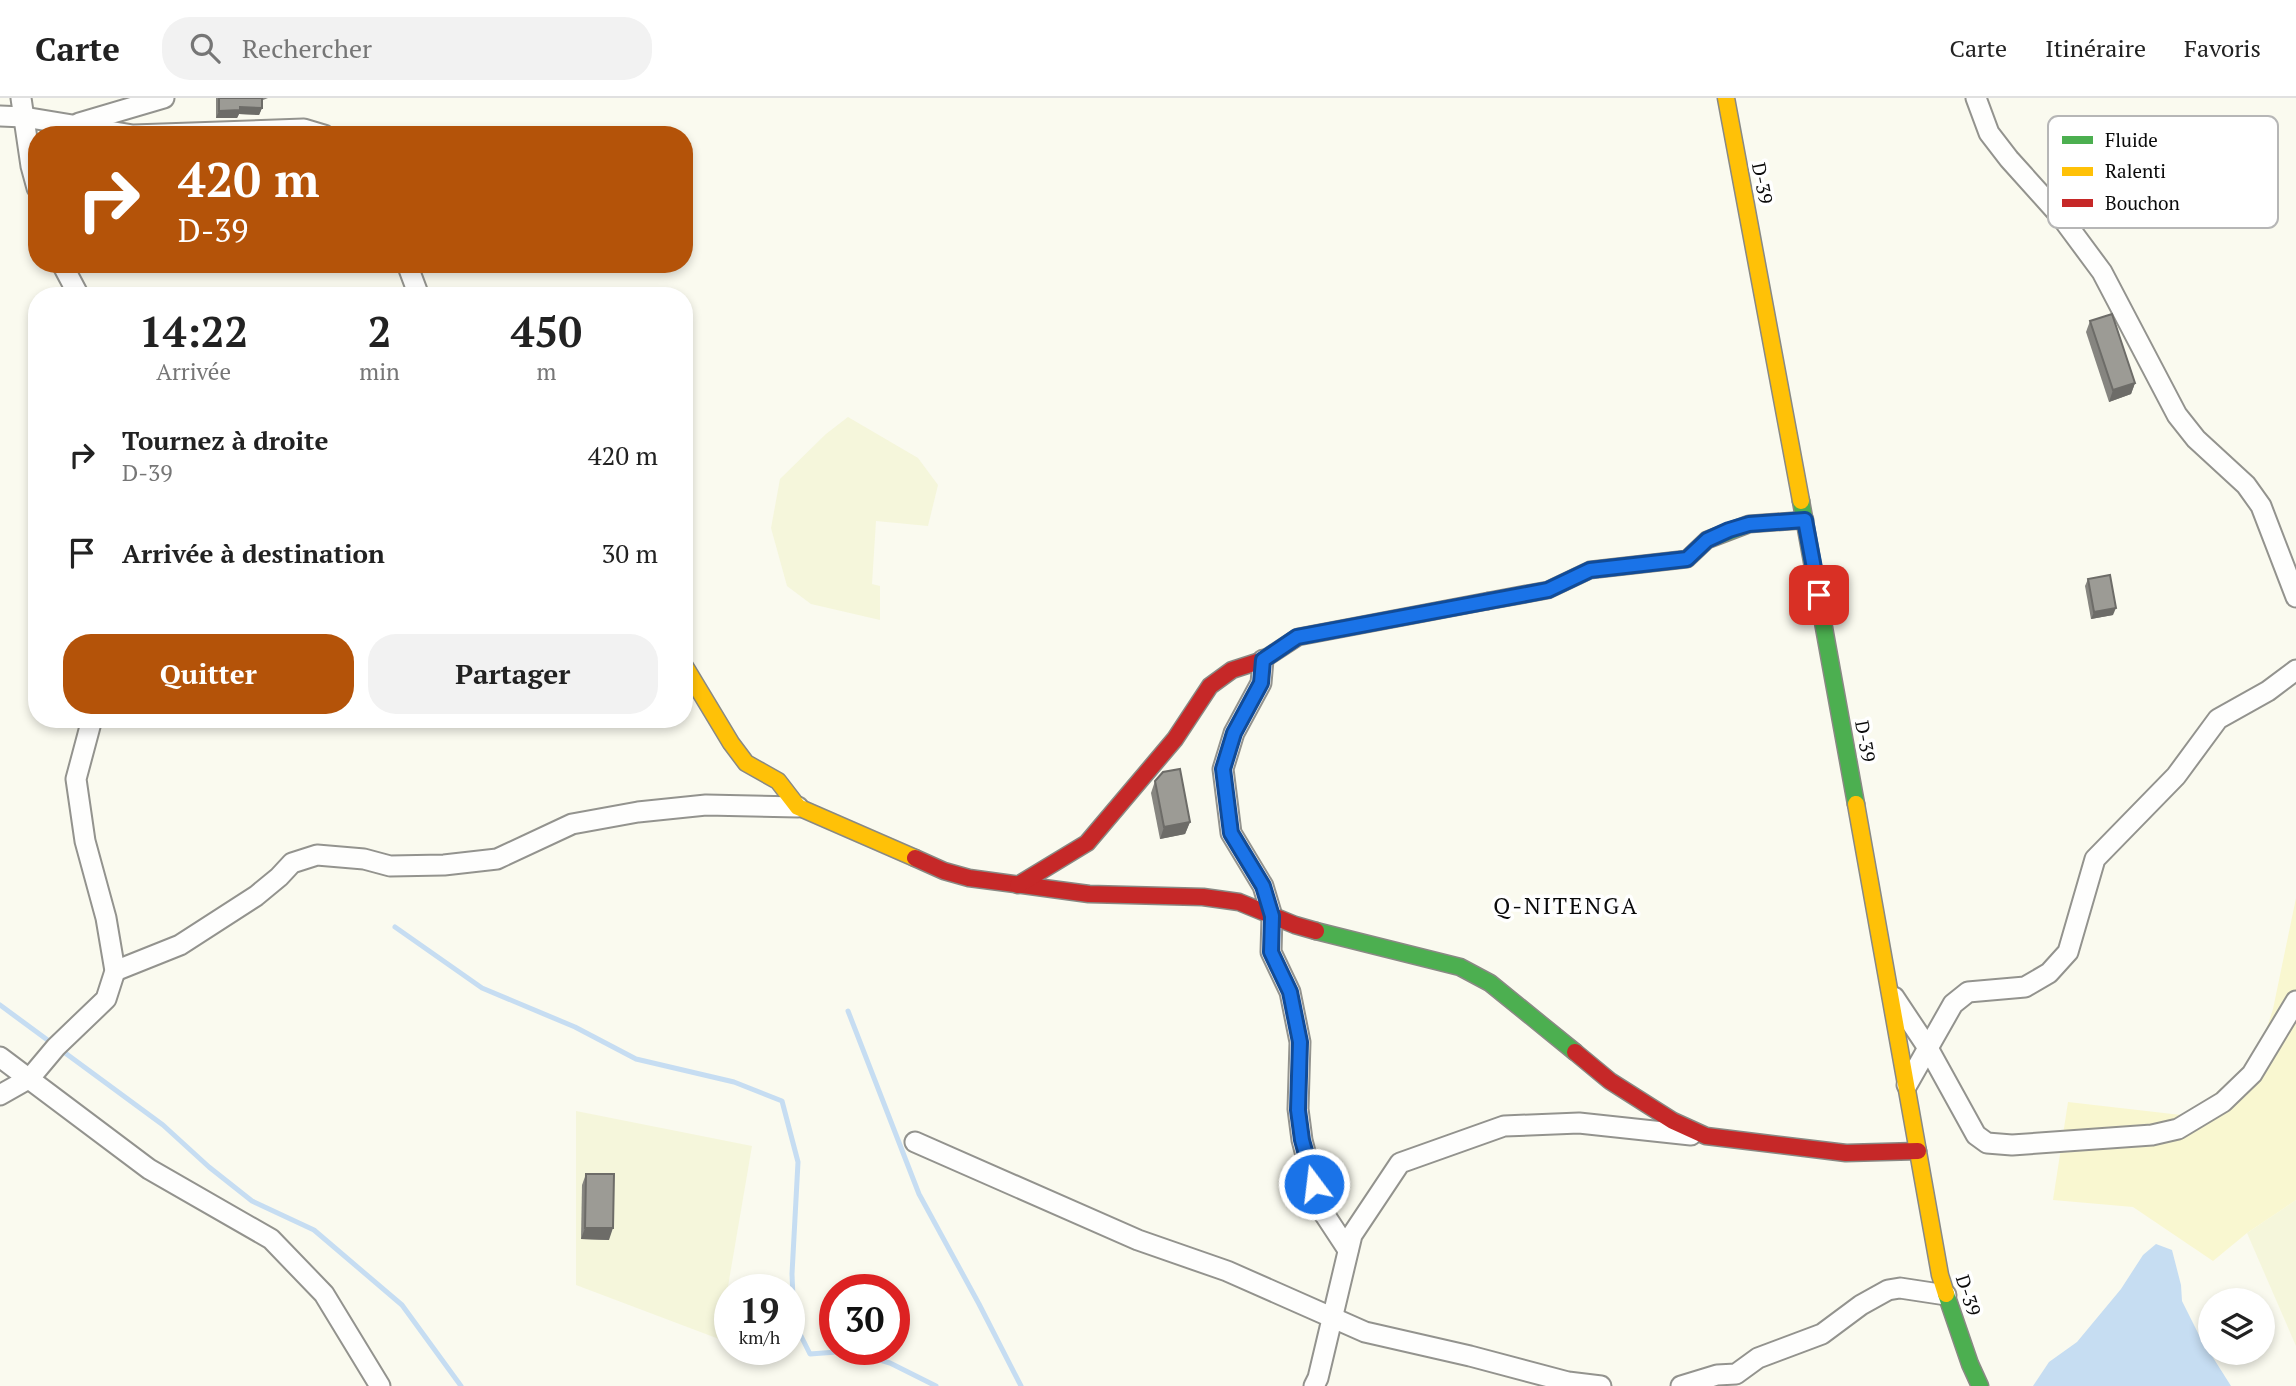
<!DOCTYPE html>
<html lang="fr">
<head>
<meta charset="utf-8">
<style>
	:root { --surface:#fff; --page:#f2f2f2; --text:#222; --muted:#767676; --line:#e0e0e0; --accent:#b45309 }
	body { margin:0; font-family:"PT Serif",serif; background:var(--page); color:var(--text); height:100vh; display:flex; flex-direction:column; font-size:26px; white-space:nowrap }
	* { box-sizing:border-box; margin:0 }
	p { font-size:23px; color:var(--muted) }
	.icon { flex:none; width:38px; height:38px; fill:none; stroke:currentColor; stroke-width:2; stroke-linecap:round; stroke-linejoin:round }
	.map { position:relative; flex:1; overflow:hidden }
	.drawer { position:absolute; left:28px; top:189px; width:665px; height:441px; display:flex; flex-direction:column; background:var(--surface); border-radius:28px; box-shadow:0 4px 10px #0003 }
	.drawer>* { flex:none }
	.top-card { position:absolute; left:28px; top:28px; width:665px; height:147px; border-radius:28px; box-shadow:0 4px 10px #0003; background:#b45309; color:#fff; overflow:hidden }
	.fabs { position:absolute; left:2198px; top:1190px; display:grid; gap:14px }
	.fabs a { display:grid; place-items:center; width:77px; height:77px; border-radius:50%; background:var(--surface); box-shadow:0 4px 10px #0003; font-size:35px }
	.speed { position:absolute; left:714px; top:1176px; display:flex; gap:14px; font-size:35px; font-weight:700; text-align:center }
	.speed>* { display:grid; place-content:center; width:91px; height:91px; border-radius:50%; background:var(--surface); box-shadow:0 4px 10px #0003; line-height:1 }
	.speed small { font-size:18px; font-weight:400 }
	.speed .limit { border:10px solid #d22; background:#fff; color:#111 }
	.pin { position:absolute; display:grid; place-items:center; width:60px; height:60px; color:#fff; margin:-30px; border-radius:14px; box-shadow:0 4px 10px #0006 }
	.me { position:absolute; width:77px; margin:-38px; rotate:345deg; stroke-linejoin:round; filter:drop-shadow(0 0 5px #0008) }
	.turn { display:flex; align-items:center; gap:24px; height:147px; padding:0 35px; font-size:32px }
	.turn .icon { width:91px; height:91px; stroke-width:2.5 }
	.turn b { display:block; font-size:49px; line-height:60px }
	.eta { display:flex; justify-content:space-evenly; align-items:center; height:119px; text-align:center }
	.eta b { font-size:42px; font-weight:800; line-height:49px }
	.cta { display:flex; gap:14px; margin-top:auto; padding:14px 35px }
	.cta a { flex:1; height:80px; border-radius:28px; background:var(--accent); color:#fff; font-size:28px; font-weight:800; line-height:80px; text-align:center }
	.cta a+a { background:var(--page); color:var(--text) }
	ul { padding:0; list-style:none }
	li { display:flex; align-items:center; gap:21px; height:98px; padding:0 35px }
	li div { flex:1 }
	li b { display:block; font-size:26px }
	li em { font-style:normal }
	header { display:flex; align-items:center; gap:42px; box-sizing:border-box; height:98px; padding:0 35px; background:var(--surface); border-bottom:2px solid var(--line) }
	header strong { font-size:33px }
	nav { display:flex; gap:38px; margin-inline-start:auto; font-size:24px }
	.search { width:490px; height:63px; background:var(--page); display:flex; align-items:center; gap:18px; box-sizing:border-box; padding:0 24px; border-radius:28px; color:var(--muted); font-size:26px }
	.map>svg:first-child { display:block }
	.farmland { fill:#f5f6db }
	.sand { fill:#f9f7d0 }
	.water { fill:#c6ddf2 }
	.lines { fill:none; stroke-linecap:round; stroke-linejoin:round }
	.stream { stroke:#c6ddf2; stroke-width:5 }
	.street-casing { stroke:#93938e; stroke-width:23 }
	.fast-casing { stroke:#898984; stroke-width:19 }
	.slow-casing { stroke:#898984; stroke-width:19 }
	.jam-casing { stroke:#898984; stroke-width:19 }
	.street { stroke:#fefefd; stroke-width:19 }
	.fast { stroke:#4caf50; stroke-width:16 }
	.slow { stroke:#ffc107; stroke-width:16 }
	.jam { stroke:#c62828; stroke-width:16 }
	.wall { fill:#868580 }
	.shaded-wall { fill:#6d6c68 }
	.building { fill:#9c9b95; stroke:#6d6c68; stroke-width:2 }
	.route-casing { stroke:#114b97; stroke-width:18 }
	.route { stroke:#1a73e8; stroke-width:12 }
	.labels { text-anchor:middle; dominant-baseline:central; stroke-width:7; stroke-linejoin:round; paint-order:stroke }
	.street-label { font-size:19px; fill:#0b0b0b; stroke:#fff }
	.quarter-label { font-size:23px; letter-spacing:2px; fill:#0b0b0b; stroke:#fff }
	.key { fill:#fff; stroke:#b6b6b6; stroke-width:2 }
	.key-label { font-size:19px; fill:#0b0b0b }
</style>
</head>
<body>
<header>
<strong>Carte</strong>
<div class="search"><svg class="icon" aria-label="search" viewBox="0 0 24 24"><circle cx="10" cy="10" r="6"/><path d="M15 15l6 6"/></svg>Rechercher</div>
<nav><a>Carte</a><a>Itinéraire</a><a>Favoris</a></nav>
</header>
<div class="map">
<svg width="2296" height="1288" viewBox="0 0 2296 1288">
	<rect width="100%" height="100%" fill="#fafaef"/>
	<g class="farmland">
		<path d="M848,319L918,360L938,387L928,428L876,423L872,486L880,488V522L811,506L787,488L771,430L780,381L826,336Z"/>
		<path d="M576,1013L752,1048L719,1241L576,1187Z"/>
		<path d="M2296,1102V1248L2247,1135Z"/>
	</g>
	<path class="sand" d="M2296,800V1102L2247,1135L2213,1163L2133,1109L2053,1102L2068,1004L2190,1018L2258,957L2273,911Z"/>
	<path class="water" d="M2156,1146L2172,1152L2181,1187L2182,1203L2200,1239L2231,1288H2033L2049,1264L2077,1244L2121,1191L2143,1157Z"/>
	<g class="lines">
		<g class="stream">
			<path d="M395,829L482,890L575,929L636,961L734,984L782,1003L798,1064L792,1176L794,1224L810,1256L850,1253L890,1265L936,1288"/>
			<path d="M0,907L163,1027L209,1069L252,1103L314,1132L402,1207L461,1288"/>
			<path d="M848,913L919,1096L979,1206L1021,1288"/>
		</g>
		<g class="street-casing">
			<g id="street">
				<path d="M21,0L31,68L37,90"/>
				<path d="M1976,0L1989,35L2009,61L2062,120L2102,174L2177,317L2196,341L2246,387L2261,408L2296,499"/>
				<path d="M0,18L24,19L133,37L304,31L324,37"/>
				<path d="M79,25L164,0"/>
				<path d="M62,166L79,198"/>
				<path d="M407,166L419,198"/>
				<path d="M1263,562L1261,585L1234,635L1223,671L1231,735L1263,788L1272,818L1271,854L1290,894L1300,944L1298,1011L1302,1042L1319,1108L1348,1152"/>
				<path d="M115,873L180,847L256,798L279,779L292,765L317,757L364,761L390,768L444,767L497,761L572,726L638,714L706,707L798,709"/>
				<path d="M1894,899L1928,950L1976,1037L1987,1045L2012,1047L2152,1037L2178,1031L2223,1004L2252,976L2296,903"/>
				<path d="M0,959L149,1071L271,1141L324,1196L380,1288"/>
				<path d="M1907,987L1953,906L1968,894L2025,889L2049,875L2068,854L2095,761L2176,678L2218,621L2268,593L2296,572"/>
				<path d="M0,997L30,980L56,949L106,901L115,873L106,820L85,743L76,681L92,621"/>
				<path d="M915,1044L1138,1142L1227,1173L1365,1234L1470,1258L1568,1284L1601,1288"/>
				<path d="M1314,1288L1318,1280L1352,1137L1400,1065L1504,1028L1579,1025L1691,1037"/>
				<path d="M1681,1288L1717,1277L1736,1276L1758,1260L1822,1236L1861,1207L1888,1192L1900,1190L1946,1197"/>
			</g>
		</g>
		<g class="fast-casing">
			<g id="fast">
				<path d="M1801,403L1856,706"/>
				<path d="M1488,503L1548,492L1590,472L1687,461L1707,442L1749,426L1805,422"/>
				<path d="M1316,833L1460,869L1490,885L1575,954"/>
				<path d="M1946,1196L1970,1266L1980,1288"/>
			</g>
		</g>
		<g class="slow-casing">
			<g id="slow">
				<path d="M1726,0L1801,403"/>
				<path d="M684,567L731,645L746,665L778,683L798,709L915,760"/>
				<path d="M1856,706L1940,1177L1946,1196"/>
			</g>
		</g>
		<g class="jam-casing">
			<g id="jam">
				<path d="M915,760L944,773L969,780L1089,796L1203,799L1239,804L1295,827L1316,833"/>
				<path d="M1018,787L1087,745L1175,641L1210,588L1232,572L1263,562L1298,539L1488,503"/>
				<path d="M1575,954L1610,983L1673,1023L1706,1038L1846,1055L1918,1053"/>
			</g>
		</g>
		<use href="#street" class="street"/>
		<use href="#fast" class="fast"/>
		<use href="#slow" class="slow"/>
		<use href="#jam" class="jam"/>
	</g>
	<g class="wall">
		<path d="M216,0H268L263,2L262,0V10L259,17L239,16L237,20H216Z"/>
		<path d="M2090,223L2135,285L2131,296L2109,304L2086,234Z"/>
		<path d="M2088,481L2113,517L2091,521L2085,488Z"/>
		<path d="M1155,683L1190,724L1185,736L1160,741L1151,695Z"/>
		<path d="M586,1076L609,1142L581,1141L582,1087Z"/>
	</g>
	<g class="shaded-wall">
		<path d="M240,9L262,10L259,17L239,16L237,20H216L219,13Z"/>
		<path d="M2135,285L2131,296L2109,304L2113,292Z"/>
		<path d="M2116,510L2113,517L2091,521L2094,514Z"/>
		<path d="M1190,724L1185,736L1160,741L1164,729Z"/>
		<path d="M585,1130H613L609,1142L581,1141Z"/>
	</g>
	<g class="building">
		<path d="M219,0H262V10L240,9V12L219,13Z"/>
		<path d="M2112,216L2135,285L2113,292L2090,223Z"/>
		<path d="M2110,477L2116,510L2094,514L2088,481Z"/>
		<path d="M1180,671L1190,724L1164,729L1155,683L1163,674Z"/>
		<path d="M586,1076H614L613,1130H585Z"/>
	</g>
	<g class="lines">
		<g class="route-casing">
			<path id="route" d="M1314,1086L1302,1042L1298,1012L1300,944L1290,894L1271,854L1272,818L1263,788L1231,735L1223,671L1234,635L1261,585L1263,562L1297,539L1548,492L1590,472L1687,461L1707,442L1729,432L1749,426L1805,422L1819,497"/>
		</g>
		<use href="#route" class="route"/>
	</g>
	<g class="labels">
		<g class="street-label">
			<text transform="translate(1763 85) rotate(79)">D-39</text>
			<text transform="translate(1866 643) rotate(80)">D-39</text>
			<text transform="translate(1969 1197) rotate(72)">D-39</text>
		</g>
		<g class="quarter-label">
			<text x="1566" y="807">Q-NITENGA</text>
		</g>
	</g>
	<rect x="2048" y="18" width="230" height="112" rx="10" class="key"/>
	<rect x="2062" y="38" width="31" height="8" fill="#4caf50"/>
	<rect x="2062" y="69" width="31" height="9" fill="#ffc107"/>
	<rect x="2062" y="101" width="31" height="8" fill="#c62828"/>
	<g class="key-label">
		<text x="2105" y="49">Fluide</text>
		<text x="2105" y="80">Ralenti</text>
		<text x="2105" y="112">Bouchon</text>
	</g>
</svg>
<div class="fabs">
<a><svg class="icon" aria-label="layers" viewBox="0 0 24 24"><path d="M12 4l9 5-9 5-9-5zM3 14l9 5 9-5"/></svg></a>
</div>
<div class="speed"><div>19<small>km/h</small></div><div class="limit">30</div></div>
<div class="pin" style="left:1819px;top:497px;background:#d93025"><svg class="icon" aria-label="arrive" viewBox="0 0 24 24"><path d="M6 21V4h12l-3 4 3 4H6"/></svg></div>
<svg class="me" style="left:1314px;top:1086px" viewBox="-20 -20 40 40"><circle r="17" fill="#1a73e8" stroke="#fff" stroke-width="3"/><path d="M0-11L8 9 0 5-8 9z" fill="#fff"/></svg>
<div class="top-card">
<div class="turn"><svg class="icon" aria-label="right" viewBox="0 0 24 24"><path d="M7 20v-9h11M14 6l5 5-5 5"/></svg><div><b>420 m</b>D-39</div></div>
</div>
<section class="drawer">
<div class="eta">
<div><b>14:22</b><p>Arrivée</p></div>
<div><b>2</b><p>min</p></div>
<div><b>450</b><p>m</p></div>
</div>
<ul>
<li><svg class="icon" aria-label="right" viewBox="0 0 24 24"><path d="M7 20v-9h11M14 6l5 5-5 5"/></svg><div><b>Tournez à droite</b><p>D-39</p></div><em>420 m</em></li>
<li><svg class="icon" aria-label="arrive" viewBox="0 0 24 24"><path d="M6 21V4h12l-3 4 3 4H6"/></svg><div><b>Arrivée à destination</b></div><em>30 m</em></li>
</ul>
<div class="cta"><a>Quitter</a><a>Partager</a></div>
</section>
</div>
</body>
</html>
